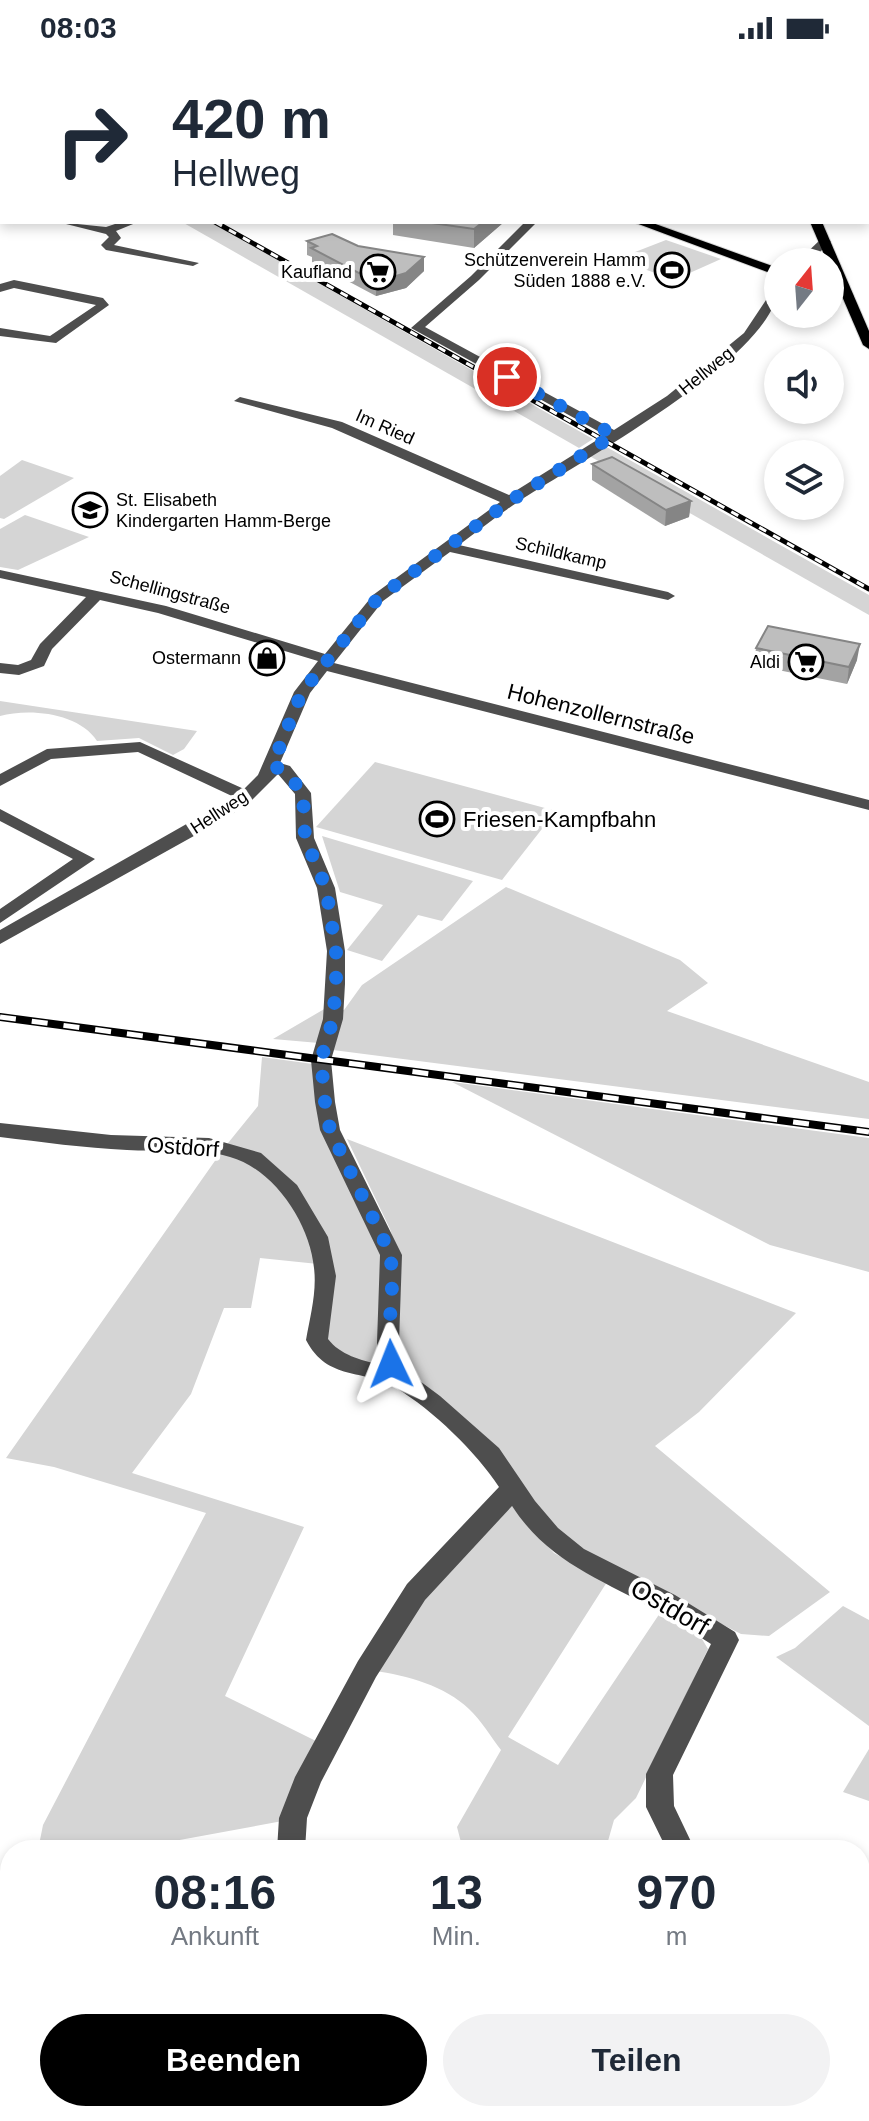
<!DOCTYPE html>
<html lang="de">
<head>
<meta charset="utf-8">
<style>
	:root { --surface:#fff; --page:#f2f2f3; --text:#1f2937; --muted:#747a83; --accent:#000 }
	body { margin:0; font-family:Arial,sans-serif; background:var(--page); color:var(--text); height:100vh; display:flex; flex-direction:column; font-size:30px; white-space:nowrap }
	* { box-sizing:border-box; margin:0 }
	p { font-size:26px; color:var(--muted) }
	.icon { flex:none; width:44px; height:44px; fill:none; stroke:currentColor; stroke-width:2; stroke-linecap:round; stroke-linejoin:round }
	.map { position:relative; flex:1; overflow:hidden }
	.panel { position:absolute; left:0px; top:1784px; width:870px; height:282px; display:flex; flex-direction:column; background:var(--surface); border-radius:32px 32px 0 0; box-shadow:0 4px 12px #0003 }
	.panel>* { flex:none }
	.guide { position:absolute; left:0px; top:0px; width:870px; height:168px; box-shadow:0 4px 12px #0003; background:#fff; color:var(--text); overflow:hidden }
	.needle { width:52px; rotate:17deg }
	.controls { position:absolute; left:764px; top:192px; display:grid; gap:16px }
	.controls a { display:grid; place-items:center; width:80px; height:80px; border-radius:50%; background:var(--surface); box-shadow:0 4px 12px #0003; font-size:40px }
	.pin { position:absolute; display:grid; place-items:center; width:68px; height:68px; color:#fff; margin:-34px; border:4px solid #fff; border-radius:50%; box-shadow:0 2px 8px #0007 }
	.me { position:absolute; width:88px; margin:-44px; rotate:358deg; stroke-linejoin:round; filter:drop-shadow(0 0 6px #0008) }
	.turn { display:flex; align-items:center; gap:28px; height:168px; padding:0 40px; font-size:36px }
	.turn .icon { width:104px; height:104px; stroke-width:2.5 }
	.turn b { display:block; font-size:56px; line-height:68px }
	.eta { display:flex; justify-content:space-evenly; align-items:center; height:136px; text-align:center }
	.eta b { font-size:48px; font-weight:600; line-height:56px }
	.action { display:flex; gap:16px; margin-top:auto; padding:16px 40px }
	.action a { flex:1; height:92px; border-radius:48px; background:var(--accent); color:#fff; font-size:32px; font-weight:600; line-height:92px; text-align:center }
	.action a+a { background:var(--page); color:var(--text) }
	.status { display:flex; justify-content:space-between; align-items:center; height:56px; padding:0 40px; background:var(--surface); direction:ltr }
	.status svg { height:22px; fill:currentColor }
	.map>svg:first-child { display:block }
	.green { fill:#d5d5d5 }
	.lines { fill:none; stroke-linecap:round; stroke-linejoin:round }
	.major-casing { stroke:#dbdbdb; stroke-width:2 }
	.minor { fill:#4e4e4e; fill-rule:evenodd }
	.major { fill:#000; fill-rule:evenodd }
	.rail-far1-casing { stroke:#000; stroke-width:5 }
	.rail-casing { stroke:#000; stroke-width:8 }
	.rail-far1 { stroke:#fff; stroke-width:3; stroke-dasharray:8; stroke-linecap:butt }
	.rail { stroke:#fff; stroke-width:5; stroke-dasharray:16; stroke-linecap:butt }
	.wall { fill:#a3a3a3 }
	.shaded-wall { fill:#858585 }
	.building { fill:#bebebe; stroke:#858585; stroke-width:2 }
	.route { stroke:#1a73e8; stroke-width:14; stroke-dasharray:0 25.2 }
	.labels { text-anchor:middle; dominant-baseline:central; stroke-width:8; stroke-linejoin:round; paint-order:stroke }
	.far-poi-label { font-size:18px; fill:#000; stroke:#fff; text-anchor:end }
	.far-street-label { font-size:18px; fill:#000; stroke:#fff }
	.street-label { font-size:22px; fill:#000; stroke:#fff }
	.poi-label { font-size:22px; fill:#000; stroke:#fff; text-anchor:start }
	.near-street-label { font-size:26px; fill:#000; stroke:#fff }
</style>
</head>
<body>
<div class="status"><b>08:03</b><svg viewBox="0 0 49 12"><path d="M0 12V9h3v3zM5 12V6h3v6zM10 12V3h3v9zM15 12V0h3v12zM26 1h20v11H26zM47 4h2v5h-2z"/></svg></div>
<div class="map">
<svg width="869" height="2065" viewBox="0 0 869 2065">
	<rect width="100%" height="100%" fill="#fff"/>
	<g class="green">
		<path d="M182,166H211L593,383L579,392Z"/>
		<path d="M666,184L721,203L674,224L617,203Z"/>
		<path d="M603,389L869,539V559L586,398Z"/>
		<path d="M22,404L74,422L4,463L0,462V420Z"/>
		<path d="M25,459L89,481L18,514L0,511V473Z"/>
		<path d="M0,645L197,675L184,693L173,699L139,682L97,685C79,657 30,652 0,660Z"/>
		<path d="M375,706L556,755L502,824L316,771Z"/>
		<path d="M322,780L473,825L442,865L418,859L382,905L347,894L383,849L340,836Z"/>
		<path d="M506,831L680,904L708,927L667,955L869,1026V1063L333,994L319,987L273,983L326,952L344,954L362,929Z"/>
		<path d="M262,1001L313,1008L328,1080L369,1161L386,1207L381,1313L331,1294L325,1284C327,1259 333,1234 329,1209C320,1161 282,1100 231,1093L253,1101L270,1112L297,1146L315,1176L318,1208L260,1202L251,1252H224L191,1338L132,1417L304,1471L225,1640L320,1687L288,1764L125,1794H38L43,1769L206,1457L54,1411L6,1402L224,1092L258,1050Z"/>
		<path d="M452,1026L869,1082V1216L770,1189Z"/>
		<path d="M347,1083L796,1257L699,1356L655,1390L830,1536L769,1580L741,1578L580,1495L398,1309L401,1207L390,1173Z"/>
		<path d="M509,1447L554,1497L607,1526L508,1681L558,1709L660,1557L699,1578L708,1593L636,1742L614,1764L608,1785L591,1794H463L457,1771L501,1694C491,1681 481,1664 469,1653C445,1630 407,1619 374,1615L422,1538Z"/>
		<path d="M843,1550L869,1564V1670L776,1601L795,1592Z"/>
		<path d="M869,1693V1745L843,1736Z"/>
		<path d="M860,1809L869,1810V1949L860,1952Z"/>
		<path d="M87,2056H465L463,2065H86Z"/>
		<path d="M488,2056H582L601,2065H486Z"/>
	</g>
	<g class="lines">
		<g class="major-casing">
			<g id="major">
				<path d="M129,0H142L144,2H131Z"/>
				<path d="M600,0H611L613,2H602Z"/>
				<path d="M633,166H650L778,212V220Z"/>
				<path d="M810,166H822L869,275V293L863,289Z"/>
			</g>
		</g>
		<g class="minor">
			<path d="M660,0H671L669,2Z"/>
			<rect x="868" y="111" width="1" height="6"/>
			<rect x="868" y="149" width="1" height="6"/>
			<path d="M58,166L106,171L121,166H138L116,175L121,182L114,189L199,207L193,210L106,194L101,189L109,181L106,178Z"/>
			<path d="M525,166H537L479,224L425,271L614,374L667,340L744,277L774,232L778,231C778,299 574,409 518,446C498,459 478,475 459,489L668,536L675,540L668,544L450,496L383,545L334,607L869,744V754L327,615L310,637L280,707L290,710L311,737L314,782L335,832L345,895V928L343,963L331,1004L335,1046L340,1074L402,1199L399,1287L402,1306L409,1317L440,1340L499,1392L535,1445L558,1472L584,1493L675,1539L735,1576L739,1584L673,1719L674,1750L695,1794H667L646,1751V1718L711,1588C693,1577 676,1565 657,1555C602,1523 549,1507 512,1450L425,1544L376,1621L321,1726L307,1762L305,1794H277L279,1762L295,1721L358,1605L407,1528L499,1431C476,1396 433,1354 396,1332C363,1312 328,1326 306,1284C310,1261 317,1236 314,1212C310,1168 274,1113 230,1101C197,1091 161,1096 127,1094C84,1092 42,1086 0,1081V1067L111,1079L209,1082L261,1097L297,1129L328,1181L336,1220L328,1283C340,1299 361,1304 380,1309L377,1287L380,1199L320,1074L315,1046L311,1004L323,963L327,895L317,832L296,782L295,738L278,718L252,744L228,761L0,888V874L234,741L138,696L51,703L0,730V718L47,693L140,686L244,733L258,719L294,636L318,605L158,557L100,544L52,593L44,610L19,619L0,617V607L18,609L31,604L40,588L86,541L0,522V514L166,550L325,598L373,539L500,446L332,372L234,345L240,341L342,366L509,439L605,379L411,272L471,220Z"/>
			<path d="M821,183L831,185L810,206H797Z"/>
			<path d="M14,224L103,242L109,249L56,287L0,280V272L50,280L96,249L14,232L0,236V228Z"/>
			<path d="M0,753L95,803L0,867V853L73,803L0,765Z"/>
			<path d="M10,2014V2044L0,2047V2017Z"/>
			<path d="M463,2056H493L491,2065H461Z"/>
			<path d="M617,2056H660L663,2065H621Z"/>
		</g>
		<use href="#major" class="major"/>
		<g class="rail-far1-casing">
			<path id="rail-far1" d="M215,166L869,533"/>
		</g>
		<g class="rail-casing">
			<path id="rail" d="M0,961L869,1076"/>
		</g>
		<use href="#rail-far1" class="rail-far1"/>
		<use href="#rail" class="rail"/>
	</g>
	<g class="wall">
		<path d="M393,166H504L474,192L393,179Z"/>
		<path d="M307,185L358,190L424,201V215L406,232L376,240L312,206V201L307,199Z"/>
		<path d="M592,408L691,445L689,461L665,470L592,424Z"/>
		<path d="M756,592L857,604L847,628L754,609Z"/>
	</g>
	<g class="shaded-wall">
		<path d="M483,166H504L474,192V173Z"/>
		<path d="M424,201V215L406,232L376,240V226Z"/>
		<path d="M691,445L689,461L665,470L666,454Z"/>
		<path d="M860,588L857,604L847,628L849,611Z"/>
	</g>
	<g class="building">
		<path d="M425,166H483L474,173Z"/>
		<path d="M332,178L358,190L424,201L406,217L376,226L311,192L317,190L307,185Z"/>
		<path d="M612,401L691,445L666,454L592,408Z"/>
		<path d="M768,570L860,588L849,611L756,592Z"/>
	</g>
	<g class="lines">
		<path class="route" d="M391,1308L388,1287L392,1237L391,1199L330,1074L325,1046L321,1004L333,963L336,928V895L326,832L305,782L303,737L284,714L272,710L302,636L378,542L510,445L614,379L507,321"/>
	</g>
	<defs>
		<g id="stadium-ring" transform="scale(1.8)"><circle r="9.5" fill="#fff" stroke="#000" stroke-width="1.5"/><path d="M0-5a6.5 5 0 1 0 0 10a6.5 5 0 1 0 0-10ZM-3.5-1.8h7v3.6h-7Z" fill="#000"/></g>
		<g id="supermarket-ring" transform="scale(1.8)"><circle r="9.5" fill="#fff" stroke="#000" stroke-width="1.5"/><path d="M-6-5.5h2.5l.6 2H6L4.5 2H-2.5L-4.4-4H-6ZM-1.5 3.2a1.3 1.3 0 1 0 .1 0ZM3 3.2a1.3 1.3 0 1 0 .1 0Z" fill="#000"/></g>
		<g id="school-ring" transform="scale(1.8)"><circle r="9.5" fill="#fff" stroke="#000" stroke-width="1.5"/><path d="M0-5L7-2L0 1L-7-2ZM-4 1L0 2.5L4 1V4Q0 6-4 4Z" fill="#000"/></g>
		<g id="shop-ring" transform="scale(1.8)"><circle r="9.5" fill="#fff" stroke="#000" stroke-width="1.5"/><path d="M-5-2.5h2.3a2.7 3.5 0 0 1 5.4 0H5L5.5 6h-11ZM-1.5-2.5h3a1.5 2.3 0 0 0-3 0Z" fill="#000"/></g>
	</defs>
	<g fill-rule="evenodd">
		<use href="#stadium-ring" x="672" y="214"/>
		<use href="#supermarket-ring" x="378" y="216"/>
		<use href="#school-ring" x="90" y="454"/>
		<use href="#shop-ring" x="267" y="602"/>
		<use href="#supermarket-ring" x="806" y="606"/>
		<use href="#stadium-ring" x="437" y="763"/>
	</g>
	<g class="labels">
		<g class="far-poi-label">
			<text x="646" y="204">Schützenverein Hamm<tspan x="646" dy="21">Süden 1888 e.V.</tspan></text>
			<text x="352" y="216">Kaufland</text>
			<text x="116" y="444" text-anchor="start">St. Elisabeth<tspan x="116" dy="21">Kindergarten Hamm-Berge</tspan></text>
			<text x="241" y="602">Ostermann</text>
			<text x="780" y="606">Aldi</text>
		</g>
		<g class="far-street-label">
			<text transform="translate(706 315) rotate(-39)">Hellweg</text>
			<text transform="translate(385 371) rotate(24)">Im Ried</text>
			<text transform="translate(561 497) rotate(13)">Schildkamp</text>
			<text transform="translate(170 536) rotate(15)">Schellingstraße</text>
			<text transform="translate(219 756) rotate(-33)">Hellweg</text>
		</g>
		<g class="street-label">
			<text transform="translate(601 658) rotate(14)">Hohenzollernstraße</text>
			<text transform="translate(183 1091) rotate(4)">Ostdorf</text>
		</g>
		<g class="poi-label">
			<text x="463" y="763">Friesen-Kampfbahn</text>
		</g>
		<g class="near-street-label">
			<text transform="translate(670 1551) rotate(30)">Ostdorf</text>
		</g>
	</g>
</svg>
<div class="controls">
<a><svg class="needle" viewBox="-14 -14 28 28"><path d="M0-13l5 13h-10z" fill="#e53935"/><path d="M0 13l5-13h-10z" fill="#747a83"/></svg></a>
<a><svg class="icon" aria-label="sound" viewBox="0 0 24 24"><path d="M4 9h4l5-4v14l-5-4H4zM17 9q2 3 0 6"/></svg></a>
<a><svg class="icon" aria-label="layers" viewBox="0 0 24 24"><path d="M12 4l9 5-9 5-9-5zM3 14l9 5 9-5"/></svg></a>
</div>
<div class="pin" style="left:507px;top:321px;background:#d93025"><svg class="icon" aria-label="arrive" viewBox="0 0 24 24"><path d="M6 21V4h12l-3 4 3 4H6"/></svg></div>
<svg class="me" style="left:391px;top:1308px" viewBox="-20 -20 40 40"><path d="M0-17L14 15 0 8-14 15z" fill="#1a73e8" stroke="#fff" stroke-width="4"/></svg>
<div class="guide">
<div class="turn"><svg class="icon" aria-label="right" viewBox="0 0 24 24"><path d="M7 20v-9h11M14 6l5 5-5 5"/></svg><div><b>420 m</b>Hellweg</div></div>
</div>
<section class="panel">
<div class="eta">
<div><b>08:16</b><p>Ankunft</p></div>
<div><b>13</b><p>Min.</p></div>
<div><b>970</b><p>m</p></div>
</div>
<div class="action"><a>Beenden</a><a>Teilen</a></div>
</section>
</div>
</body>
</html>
